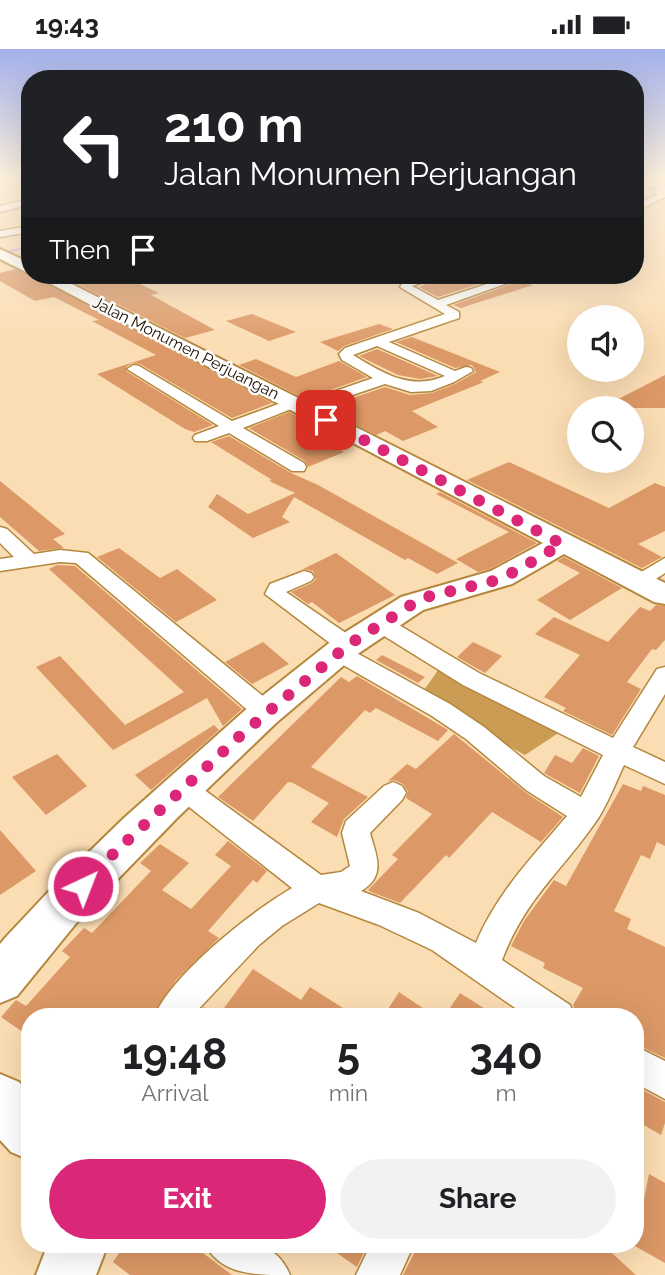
<!DOCTYPE html>
<html lang="en">
<head>
<meta charset="utf-8">
<style>
	:root { --surface:#fff; --page:#f2f2f2; --text:#202124; --muted:#757577; --accent:#db2777 }
	body { margin:0; font-family:Raleway,sans-serif; background:var(--page); color:var(--text); height:100vh; display:flex; flex-direction:column; font-size:26px; white-space:nowrap }
	* { box-sizing:border-box; margin:0 }
	p { font-size:23px; color:var(--muted) }
	.icon { flex:none; width:38px; height:38px; fill:none; stroke:currentColor; stroke-width:2; stroke-linecap:round; stroke-linejoin:round }
	.map { position:relative; flex:1; overflow:hidden }
	.side { position:absolute; left:21px; top:959px; width:623px; height:245px; display:flex; flex-direction:column; background:var(--surface); border-radius:28px; box-shadow:0 7px 28px #0002 }
	.side>* { flex:none }
	.top-card { position:absolute; left:21px; top:21px; width:623px; height:214px; border-radius:28px; box-shadow:0 7px 28px #0002; background:#202124; color:#fff; overflow:hidden }
	.buttons { position:absolute; left:567px; top:256px; display:grid; gap:14px }
	.buttons a { display:grid; place-items:center; width:77px; height:77px; border-radius:50%; background:var(--surface); box-shadow:0 7px 28px #0002; font-size:35px }
	.pin { position:absolute; display:grid; place-items:center; width:60px; height:60px; color:#fff; margin:-30px; border-radius:14px; box-shadow:0 4px 10px #0006 }
	.me { position:absolute; width:77px; margin:-38px; rotate:43deg; stroke-linejoin:round; filter:drop-shadow(0 0 5px #0008) }
	.turn { display:flex; align-items:center; gap:24px; height:147px; padding:0 28px; font-size:32px }
	.turn .icon { width:91px; height:91px; stroke-width:2.5 }
	.turn b { display:block; font-size:49px; line-height:60px }
	.then { display:flex; align-items:center; height:66px; padding:0 28px; background:#0003; gap:14px; font-size:26px }
	.eta { display:flex; justify-content:space-evenly; align-items:center; height:119px; text-align:center }
	.eta b { font-size:42px; font-weight:700; line-height:49px }
	.primary-button { display:flex; gap:14px; margin-top:auto; padding:14px 28px }
	.primary-button a { flex:1; height:80px; border-radius:42px; background:var(--accent); color:#fff; font-size:28px; font-weight:700; line-height:80px; text-align:center }
	.primary-button a+a { background:var(--page); color:var(--text) }
	.status { display:flex; justify-content:space-between; align-items:center; height:49px; padding:0 35px; background:var(--surface); direction:ltr }
	.status svg { height:19px; fill:currentColor }
	.map>svg:first-child { display:block }
	.forest { fill:#ca9c54 }
	.lines { fill:none; stroke-linecap:round; stroke-linejoin:round }
	.stream { stroke:#ddadef; stroke-width:2.5 }
	.building { fill:#dc9866 }
	.street-casing { stroke:#b5873d; stroke-width:3 }
	.secondary-casing { stroke:#b5873d; stroke-width:4 }
	.street { fill:#fff; fill-rule:evenodd }
	.secondary { fill:#fff; fill-rule:evenodd }
	.route { stroke:#db2777; stroke-width:12; stroke-dasharray:0 21.6 }
	.labels { text-anchor:middle; dominant-baseline:central; stroke-width:5; stroke-linejoin:round; paint-order:stroke }
	.far-street-label { font-size:16px; fill:#1c0f00; stroke:#fff }
</style>
</head>
<body>
<div class="status"><b>19:43</b><svg viewBox="0 0 49 12"><path d="M0 12V9h3v3zM5 12V6h3v6zM10 12V3h3v9zM15 12V0h3v12zM26 1h20v11H26zM47 4h2v5h-2z"/></svg></div>
<div class="map">
<svg width="665" height="1226" viewBox="0 0 665 1226">
	<rect width="100%" height="100%" fill="#fbddb3"/>
	<path class="forest" d="M441,617L566,679L525,706L419,648Z"/>
	<g class="lines">
		<path class="stream" d="M0,205L30,197"/>
	</g>
	<g class="building">
		<path d="M15,220L32,227L272,354L232,369L140,315L133,314L126,318V322L213,376L194,383L185,380L97,325L156,306L92,272L99,271L54,248L35,252L0,232V224Z"/>
		<path d="M71,226H121L159,244L151,246L215,281L185,289L63,228Z"/>
		<path d="M447,226H500L504,227L438,248L419,238Z"/>
		<path d="M520,232L533,236L461,259L453,256Z"/>
		<path d="M252,265L296,283L269,292L226,272Z"/>
		<path d="M379,275L393,280L344,297L338,302L320,293Z"/>
		<path d="M412,288L500,323L480,332L484,333L412,362L438,378L403,392L385,382L376,386L323,359L385,338L410,346L432,344L455,335L476,323L472,316L455,319L396,293Z"/>
		<path d="M377,300L438,327L420,330L398,326L359,307Z"/>
		<path d="M256,310L296,328L339,312L367,328L305,350L239,316Z"/>
		<path d="M665,326V359H601Z"/>
		<path d="M289,363L351,396L339,400L344,403L308,418L305,412L249,379Z"/>
		<path d="M229,387L291,424L318,436L458,514L437,525L408,509L405,511L294,448L282,468L290,473L253,489L208,458L217,445L248,465L295,444L269,432L272,431L211,393Z"/>
		<path d="M509,413L609,459L655,434L665,438V482L638,495L662,508L642,519L467,431Z"/>
		<path d="M0,432L65,485L53,490L64,499L39,502L0,468Z"/>
		<path d="M440,443L537,494L490,520L478,523L456,510L509,483L436,445Z"/>
		<path d="M119,499L160,529L177,520L217,551L176,573L97,508Z"/>
		<path d="M336,504L364,524L395,546L339,574L312,553L308,555L291,543L312,534L316,530L313,522L303,520Z"/>
		<path d="M564,508L622,539L570,571L537,551L580,524L557,512Z"/>
		<path d="M57,516L75,517L242,660L223,677L207,649L113,701L36,618L60,607L125,676L184,643L49,520Z"/>
		<path d="M656,556L665,557V591L656,601L652,600L627,633L641,640L612,686L563,662L566,659L544,648L580,606L535,585L554,568L608,593L640,558L650,562Z"/>
		<path d="M263,593L289,615L252,635L225,613Z"/>
		<path d="M473,593L502,607L485,624L457,608Z"/>
		<path d="M382,606L425,628L418,634L376,611Z"/>
		<path d="M357,627L448,681L438,692L376,659L370,664L365,661L311,718L368,748L344,770L337,788L311,773L329,754L293,734L288,733L253,772L218,748L341,628L349,633Z"/>
		<path d="M214,676L219,681L151,741L135,726Z"/>
		<path d="M454,685L525,743L563,768L541,793L492,763L449,809L446,806L400,854L371,843L368,841L398,810L392,806L432,765L406,749L408,743L403,735L394,731L388,732L407,715L416,720Z"/>
		<path d="M583,699L599,707L580,744L544,724L555,706L572,714Z"/>
		<path d="M57,705L87,737L46,766L12,728Z"/>
		<path d="M623,735L641,742L643,737L665,746V797L657,793L650,810L641,806L614,862L631,870L627,880L665,898V1009L635,995V968H585L575,961L573,956L583,939L543,919L545,914L511,897L524,872L554,831L566,837Z"/>
		<path d="M0,781L36,822L0,846Z"/>
		<path d="M228,792L267,822L257,834L253,831L208,882L219,889L176,931L152,968H30V988L1,968L16,951L26,957L70,908L62,902L84,879L92,884L151,822L140,814L160,795L189,814L162,841L191,860L231,817L215,806Z"/>
		<path d="M253,920L301,951L310,938L357,968H195L204,958L218,967Z"/>
		<path d="M399,943L436,968H383Z"/>
		<path d="M460,944L498,968H444Z"/>
		<path d="M635,1037L665,1053V1074L661,1086L635,1071Z"/>
		<path d="M649,1125L665,1134V1214L633,1196L635,1195Z"/>
		<path d="M125,1195H191L232,1226H130L113,1213Z"/>
		<path d="M324,1195H368L357,1218Z"/>
		<path d="M419,1195H602L636,1226H403Z"/>
	</g>
	<g class="lines">
		<g class="street-casing">
			<g id="street">
				<path d="M635,131L665,136V148L645,158H639V154L658,145L654,142L658,139L635,135Z"/>
				<path d="M30,150V155L0,163V157Z"/>
				<path d="M30,177V183L0,188V182Z"/>
				<path d="M427,226H444L412,237L438,251L515,226H530L446,256L459,263V269L389,293L455,322L466,318L471,319L473,322L454,333L431,342L411,343L385,335L308,361L303,362L296,358L243,379L304,414L306,418L304,422H292L229,384L207,392H195L193,389L195,386L219,377L127,320L134,316L139,317L232,372L289,351L294,350L301,354L373,329L342,311L339,305L345,299L445,265L400,238L404,232ZM377,297L445,327C410,342 383,324 353,306Z"/>
				<path d="M0,478L7,480L34,505L60,501L88,504L275,657L278,663L275,669L266,672L257,669L76,514L60,513L0,522V510L14,508L0,494Z"/>
				<path d="M665,509V524L645,537H631L628,533L631,529Z"/>
				<path d="M304,522L311,524L314,528L311,532L286,543L356,591L359,596L353,602L450,655L484,678L544,727L581,748L603,706L463,636L373,580L370,575L373,570H389L479,624L613,689L657,620L665,618V645L633,698L665,713V735L624,716C615,735 607,757 595,774C560,824 525,850 502,911L570,956L575,968H528L432,901L379,876L319,854L282,877L259,896L191,968H154C173,924 251,863 292,839L174,746L170,739L174,732L183,729L192,732L321,826L341,823L350,817L342,784L346,772L384,737L393,733L402,737L406,744L402,751L370,784C376,806 387,827 361,842L419,864L476,894C497,844 533,807 567,767L526,741L466,690L432,667L331,609L328,604L335,598L265,545L270,535Z"/>
				<path d="M635,997L665,1012V1050L635,1034Z"/>
				<path d="M205,1195C240,1195 274,1187 290,1226C254,1226 221,1226 205,1195Z"/>
				<path d="M371,1195H414L400,1226H356Z"/>
			</g>
		</g>
		<g class="secondary-casing">
			<g id="secondary">
				<path d="M0,200L30,214V225L0,210Z"/>
				<path d="M34,226H54L665,534V555L654,553L564,505L512,535L423,561L356,606L276,674L177,769L82,867L17,947L0,954V895L5,889L51,840L124,769L251,656L333,591L401,548L491,522L543,494Z"/>
				<path d="M0,1025L19,1033L30,1045V1111L11,1103L0,1091Z"/>
				<path d="M48,1195H108L96,1226H36Z"/>
			</g>
		</g>
		<use href="#street" class="street"/>
		<use href="#secondary" class="secondary"/>
	</g>
	<linearGradient id="sky" x2="0" y2="1"><stop stop-color="#a3b1eb"/><stop offset="0.43" stop-color="#fdf0dd"/><stop offset="1" stop-color="#fdf0dd" stop-opacity="0"/></linearGradient>
	<rect width="665" height="300" fill="url(#sky)"/>
	<g class="lines">
		<path class="route" d="M83,837L116,802L242,685L348,596L422,549L493,532L516,522L562,495L326,371"/>
	</g>
	<g class="labels">
		<g class="far-street-label">
			<text transform="translate(186 299) rotate(27)">Jalan Monumen Perjuangan</text>
		</g>
	</g>
</svg>
<div class="buttons">
<a><svg class="icon" aria-label="sound" viewBox="0 0 24 24"><path d="M4 9h4l5-4v14l-5-4H4zM17 9q2 3 0 6"/></svg></a>
<a><svg class="icon" aria-label="search" viewBox="0 0 24 24"><circle cx="10" cy="10" r="6"/><path d="M15 15l6 6"/></svg></a>
</div>
<div class="pin" style="left:326px;top:371px;background:#d93025"><svg class="icon" aria-label="arrive" viewBox="0 0 24 24"><path d="M6 21V4h12l-3 4 3 4H6"/></svg></div>
<svg class="me" style="left:83px;top:837px" viewBox="-20 -20 40 40"><circle r="17" fill="#db2777" stroke="#fff" stroke-width="3"/><path d="M0-11L8 9 0 5-8 9z" fill="#fff"/></svg>
<div class="top-card">
<div class="turn"><svg class="icon" aria-label="left" viewBox="0 0 24 24"><path d="M17 20v-9H6M10 6l-5 5 5 5"/></svg><div><b>210 m</b>Jalan Monumen Perjuangan</div></div>
<div class="then">Then<svg class="icon" aria-label="arrive" viewBox="0 0 24 24"><path d="M6 21V4h12l-3 4 3 4H6"/></svg></div>
</div>
<section class="side">
<div class="eta">
<div><b>19:48</b><p>Arrival</p></div>
<div><b>5</b><p>min</p></div>
<div><b>340</b><p>m</p></div>
</div>
<div class="primary-button"><a>Exit</a><a>Share</a></div>
</section>
</div>
</body>
</html>
